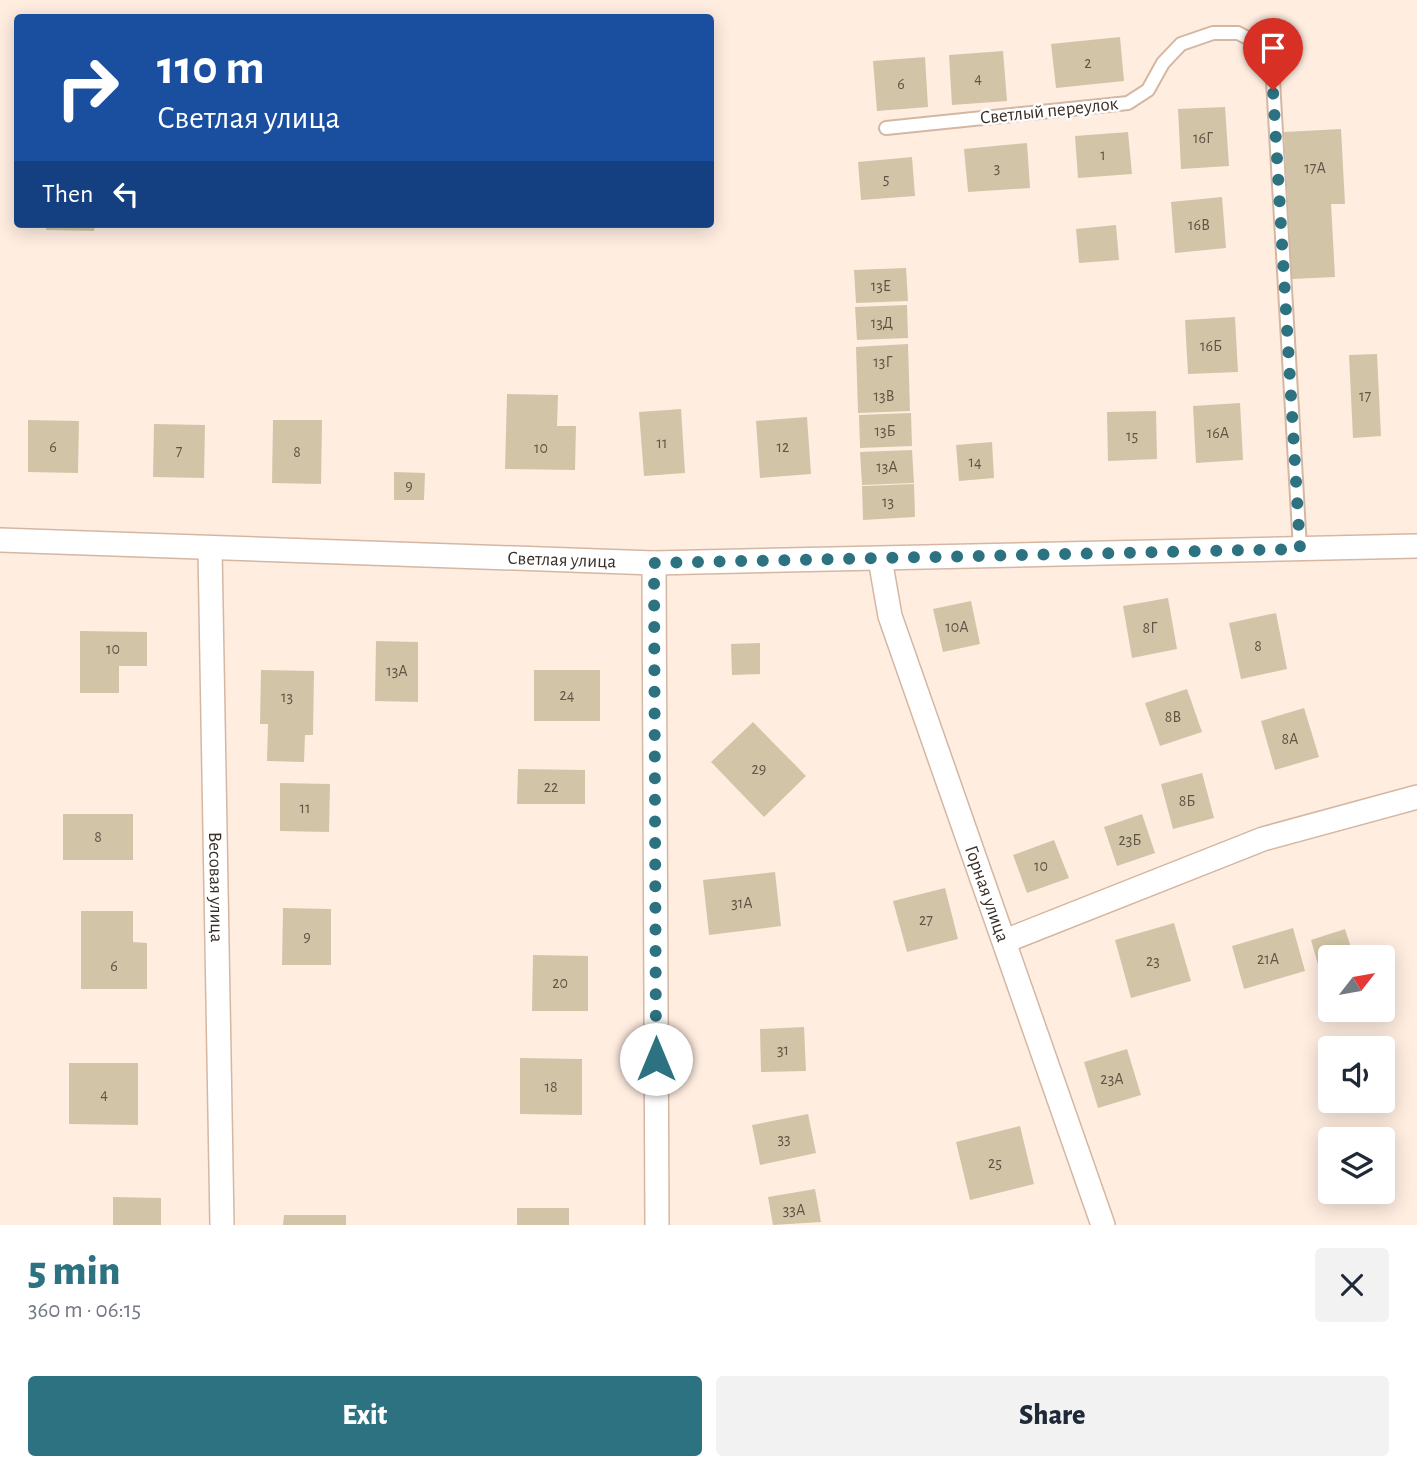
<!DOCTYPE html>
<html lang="en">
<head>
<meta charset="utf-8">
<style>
	:root { --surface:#fff; --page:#f2f2f3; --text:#1f2937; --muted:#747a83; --accent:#2c7280 }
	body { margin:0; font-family:"Alegreya Sans",sans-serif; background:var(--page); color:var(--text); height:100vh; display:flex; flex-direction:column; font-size:26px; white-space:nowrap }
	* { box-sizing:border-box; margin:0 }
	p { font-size:23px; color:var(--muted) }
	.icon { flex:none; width:38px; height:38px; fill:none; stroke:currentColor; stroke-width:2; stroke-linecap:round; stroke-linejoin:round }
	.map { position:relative; height:1225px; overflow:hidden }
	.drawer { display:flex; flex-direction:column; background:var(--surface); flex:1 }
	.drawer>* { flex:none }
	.top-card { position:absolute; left:14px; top:14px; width:700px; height:214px; border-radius:7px; box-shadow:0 4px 18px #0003; background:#1a4fa0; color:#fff; overflow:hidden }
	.needle { width:46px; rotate:59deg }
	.buttons { position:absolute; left:1318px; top:945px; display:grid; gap:14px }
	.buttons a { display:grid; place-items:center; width:77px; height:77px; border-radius:7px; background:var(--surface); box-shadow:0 4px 18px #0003; font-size:35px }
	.pin { position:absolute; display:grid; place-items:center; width:60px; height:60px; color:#fff; margin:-72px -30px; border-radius:50% 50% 50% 0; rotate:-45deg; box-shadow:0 0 7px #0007 }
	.pin .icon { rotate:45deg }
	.me { position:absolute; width:77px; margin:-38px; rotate:0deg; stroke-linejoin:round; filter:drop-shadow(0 0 5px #0008) }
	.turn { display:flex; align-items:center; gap:24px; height:147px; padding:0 28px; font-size:32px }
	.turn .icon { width:91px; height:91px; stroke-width:2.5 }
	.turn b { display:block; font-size:49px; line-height:60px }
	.then { display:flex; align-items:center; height:66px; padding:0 28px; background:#0003; gap:14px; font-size:26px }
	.round { display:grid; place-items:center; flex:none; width:74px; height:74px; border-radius:7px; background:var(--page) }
	.headline { display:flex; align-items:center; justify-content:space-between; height:119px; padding:0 28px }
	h1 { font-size:42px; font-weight:800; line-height:52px; color:var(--accent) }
	.action { display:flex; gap:14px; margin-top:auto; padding:14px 28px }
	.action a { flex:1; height:80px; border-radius:7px; background:var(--accent); color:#fff; font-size:28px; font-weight:800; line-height:80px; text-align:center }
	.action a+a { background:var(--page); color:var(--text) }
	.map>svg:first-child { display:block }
	.building { fill:#d2c5a7 }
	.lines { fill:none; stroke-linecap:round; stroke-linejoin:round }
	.service-casing { stroke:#d4b7a3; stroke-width:16 }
	.minor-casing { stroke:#d4b7a3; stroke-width:26 }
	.service { stroke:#fff; stroke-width:12 }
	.minor { stroke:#fff; stroke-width:23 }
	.route { stroke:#2c7280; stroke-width:12; stroke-dasharray:0 21.6 }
	.labels { text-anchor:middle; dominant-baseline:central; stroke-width:5; stroke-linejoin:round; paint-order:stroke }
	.number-label { font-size:16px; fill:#605447 }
	.street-label { font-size:19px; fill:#3a2f27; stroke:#fefefe }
</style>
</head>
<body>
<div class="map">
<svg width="1417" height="1225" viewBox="0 0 1417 1225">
	<rect width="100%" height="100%" fill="#ffede0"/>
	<g class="building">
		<path d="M1120,37L1124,81L1056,88L1051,44Z"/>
		<path d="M1003,51L1007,101L952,105L949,55Z"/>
		<path d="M925,57L928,107L877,111L873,61Z"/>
		<path d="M1225,107L1229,166L1181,169L1178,109Z"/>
		<path d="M1341,129L1345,204H1331L1335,277L1292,279L1284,132Z"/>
		<path d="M1128,132L1132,174L1078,178L1075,136Z"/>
		<path d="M1027,143L1030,188L968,192L964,149Z"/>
		<path d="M912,157L915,196L861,200L858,162Z"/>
		<path d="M1222,197L1226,248L1175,253L1171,202Z"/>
		<path d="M46,224H95L94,231L46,230Z"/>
		<path d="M1116,225L1119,260L1079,263L1076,229Z"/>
		<path d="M906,268L908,301L856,303L854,270Z"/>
		<path d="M907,305L908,338L857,340L855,307Z"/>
		<path d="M1235,317L1238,372L1188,374L1185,320Z"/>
		<path d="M908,344L910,411L858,413L856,347Z"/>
		<path d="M1377,354L1381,436L1353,438L1349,355Z"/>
		<path d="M507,394L558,395L557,426H576L575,470L505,469Z"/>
		<path d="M1240,403L1243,460L1196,463L1193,406Z"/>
		<path d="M681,409L685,473L644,476L639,412Z"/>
		<path d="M1156,411L1157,459L1108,461L1107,412Z"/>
		<path d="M911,413L912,446L860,448L859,415Z"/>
		<path d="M807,417L811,474L760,478L756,421Z"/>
		<path d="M28,420L79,421L78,473L28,472Z"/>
		<path d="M273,420H322L321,484L272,483Z"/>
		<path d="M154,424L205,425L204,478L153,477Z"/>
		<path d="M992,442L994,478L959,481L956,445Z"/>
		<path d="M912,450L914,483L862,485L860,452Z"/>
		<path d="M394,472L425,473L424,500H394Z"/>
		<path d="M914,484L915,517L863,520L862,486Z"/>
		<path d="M1168,598L1177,649L1132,658L1123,606Z"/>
		<path d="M971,601L980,644L943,652L933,609Z"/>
		<path d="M1276,613L1287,669L1241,679L1229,623Z"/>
		<path d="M80,631L147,632V666H119V693H80Z"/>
		<path d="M376,641L418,642V702L375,701Z"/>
		<path d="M760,643V674L732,675L731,644Z"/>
		<path d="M261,670L314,671L313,735H305L304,762L267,761L268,724H260Z"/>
		<rect x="534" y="670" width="66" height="51"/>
		<path d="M1187,689L1202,732L1160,746L1145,703Z"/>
		<path d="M1304,708L1319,757L1275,770L1261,721Z"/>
		<path d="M753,722L806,776L764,817L711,762Z"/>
		<path d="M518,769L585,770V804H517Z"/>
		<path d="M1202,773L1214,818L1173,829L1161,784Z"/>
		<path d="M280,783L330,784L329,832L280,831Z"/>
		<rect x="63" y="814" width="70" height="46"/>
		<path d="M1142,814L1155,853L1117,866L1104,827Z"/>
		<path d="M1054,840L1069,878L1027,893L1013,855Z"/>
		<path d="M775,872L781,926L709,935L703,880Z"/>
		<path d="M945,888L958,939L907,952L893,901Z"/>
		<path d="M283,908L331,909V965H282Z"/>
		<path d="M81,911H133V942L147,943V989H81Z"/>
		<path d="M1174,923L1191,981L1131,998L1115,940Z"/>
		<path d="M1293,928L1305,971L1244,989L1232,946Z"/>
		<path d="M1345,929L1354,957H1330V980L1323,982L1311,940Z"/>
		<path d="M533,955L588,956V1011H532Z"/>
		<path d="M804,1027L806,1071L761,1072L760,1029Z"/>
		<path d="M1127,1049L1141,1095L1098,1108L1084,1062Z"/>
		<path d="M520,1058L582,1059V1115L520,1114Z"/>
		<path d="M69,1063H138V1125L69,1124Z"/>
		<path d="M808,1114L816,1153L760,1165L752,1125Z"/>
		<path d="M1020,1126L1034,1184L970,1200L956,1142Z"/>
		<path d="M815,1189L821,1222L773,1225L768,1197Z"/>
		<path d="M113,1197L161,1198V1225H113Z"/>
		<rect x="517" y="1208" width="52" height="17"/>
		<path d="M284,1215H346V1225H283Z"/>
	</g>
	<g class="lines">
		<g class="service-casing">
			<path id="service" d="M886,128L1128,103L1148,90L1163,63L1181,44L1213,33H1238L1261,45L1272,63L1300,549"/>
		</g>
		<g class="minor-casing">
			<g id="minor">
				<path id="s1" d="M0,540L654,563L1417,546"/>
				<path id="s2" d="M210,549L222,1225"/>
				<path id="s3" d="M880,559L890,616L1103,1225"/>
				<path d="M654,563L657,1225"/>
				<path d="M1005,941L1263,839L1417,797"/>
			</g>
		</g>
		<use href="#service" class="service"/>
		<use href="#minor" class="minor"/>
	</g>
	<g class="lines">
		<path class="route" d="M656,1059L654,563L1300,549L1273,90"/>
	</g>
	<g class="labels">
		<g class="number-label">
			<text x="1088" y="63">2</text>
			<text x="978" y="78">4</text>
			<text x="901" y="84">6</text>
			<text x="1203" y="138">16Г</text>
			<text x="1103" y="155">1</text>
			<text x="997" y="168">3</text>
			<text x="1315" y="168">17А</text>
			<text x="886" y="179">5</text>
			<text x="1199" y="225">16В</text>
			<text x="881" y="286">13Е</text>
			<text x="882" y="323">13Д</text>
			<text x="1211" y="346">16Б</text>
			<text x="883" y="362">13Г</text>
			<text x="884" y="396">13В</text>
			<text x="1365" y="396">17</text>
			<text x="885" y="431">13Б</text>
			<text x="1218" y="433">16А</text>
			<text x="1132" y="436">15</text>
			<text x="662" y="443">11</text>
			<text x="53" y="447">6</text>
			<text x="783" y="447">12</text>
			<text x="541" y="448">10</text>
			<text x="179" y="451">7</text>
			<text x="297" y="452">8</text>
			<text x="975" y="462">14</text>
			<text x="887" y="467">13А</text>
			<text x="409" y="486">9</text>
			<text x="888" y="502">13</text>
			<text x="957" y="627">10А</text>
			<text x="1150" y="628">8Г</text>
			<text x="1258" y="646">8</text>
			<text x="113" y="649">10</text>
			<text x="397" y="671">13А</text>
			<text x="567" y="695">24</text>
			<text x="287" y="697">13</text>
			<text x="1173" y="717">8В</text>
			<text x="1290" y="739">8А</text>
			<text x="759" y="769">29</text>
			<text x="551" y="787">22</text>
			<text x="1187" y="801">8Б</text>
			<text x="305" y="808">11</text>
			<text x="98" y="837">8</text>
			<text x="1130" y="840">23Б</text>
			<text x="1041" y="866">10</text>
			<text x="742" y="903">31А</text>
			<text x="926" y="920">27</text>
			<text x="307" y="937">9</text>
			<text x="1268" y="959">21А</text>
			<text x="1153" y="961">23</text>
			<text x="114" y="966">6</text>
			<text x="560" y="983">20</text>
			<text x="783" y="1050">31</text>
			<text x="1112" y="1079">23А</text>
			<text x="551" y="1087">18</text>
			<text x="104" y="1094">4</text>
			<text x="784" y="1139">33</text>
			<text x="995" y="1163">25</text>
			<text x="794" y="1210">33А</text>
		</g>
		<g class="street-label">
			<text transform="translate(1049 111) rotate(-6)">Светлый переулок</text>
			<text stroke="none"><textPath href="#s1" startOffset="562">Светлая улица</textPath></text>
			<text stroke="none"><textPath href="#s2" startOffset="338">Весовая улица</textPath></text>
			<text stroke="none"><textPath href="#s3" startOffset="352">Горная улица</textPath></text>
		</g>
	</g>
</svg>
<div class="buttons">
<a><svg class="needle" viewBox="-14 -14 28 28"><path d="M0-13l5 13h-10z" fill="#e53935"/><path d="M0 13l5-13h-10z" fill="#747a83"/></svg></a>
<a><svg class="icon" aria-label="sound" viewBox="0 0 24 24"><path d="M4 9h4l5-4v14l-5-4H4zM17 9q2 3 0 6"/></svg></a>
<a><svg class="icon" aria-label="layers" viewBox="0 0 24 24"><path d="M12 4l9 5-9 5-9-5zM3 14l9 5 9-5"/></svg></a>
</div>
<div class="pin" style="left:1273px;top:90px;background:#d93025"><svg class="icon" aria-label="arrive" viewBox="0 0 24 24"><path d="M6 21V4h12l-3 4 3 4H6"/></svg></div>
<svg class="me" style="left:656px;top:1059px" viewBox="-20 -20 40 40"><circle r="19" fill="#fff"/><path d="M0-13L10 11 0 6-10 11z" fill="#2c7280"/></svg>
<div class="top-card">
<div class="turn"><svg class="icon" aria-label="right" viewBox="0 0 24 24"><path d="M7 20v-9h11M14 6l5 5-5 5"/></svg><div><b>110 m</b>Светлая улица</div></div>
<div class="then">Then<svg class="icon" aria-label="left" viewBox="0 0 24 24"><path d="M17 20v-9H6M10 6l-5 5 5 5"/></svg></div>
</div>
</div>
<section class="drawer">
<div class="headline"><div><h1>5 min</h1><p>360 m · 06:15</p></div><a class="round"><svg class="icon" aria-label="close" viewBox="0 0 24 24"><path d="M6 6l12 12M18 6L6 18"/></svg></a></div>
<div class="action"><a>Exit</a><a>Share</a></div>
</section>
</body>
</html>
